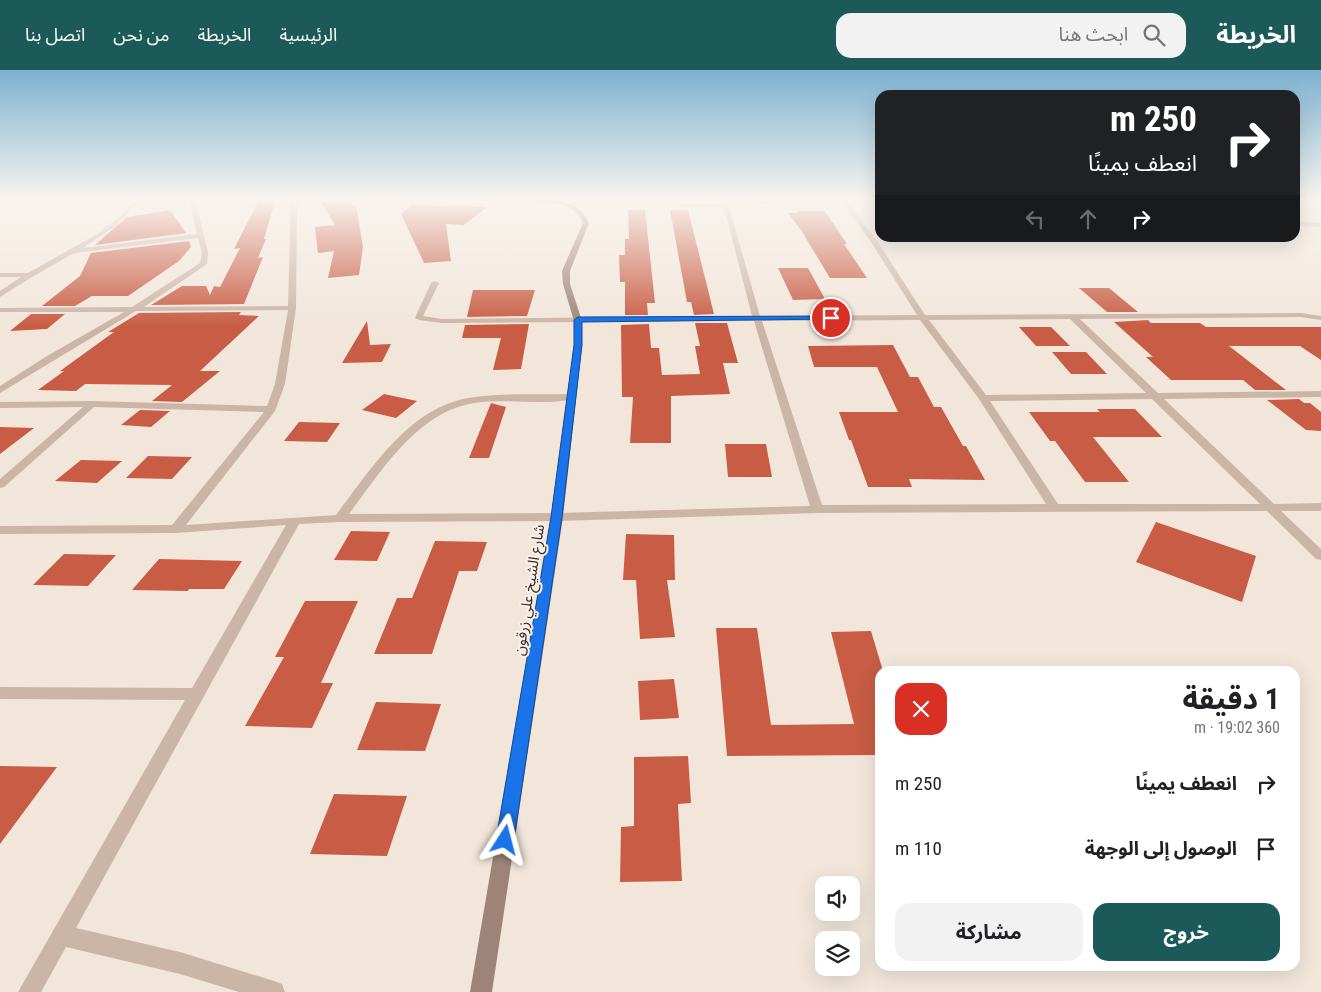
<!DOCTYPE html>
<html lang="ar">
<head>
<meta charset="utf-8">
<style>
	:root { --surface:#fff; --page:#f2f2f2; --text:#202124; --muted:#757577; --accent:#1c5959 }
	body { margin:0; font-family:"Roboto Condensed","Noto Sans Arabic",sans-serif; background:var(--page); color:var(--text); direction:rtl; height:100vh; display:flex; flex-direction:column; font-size:19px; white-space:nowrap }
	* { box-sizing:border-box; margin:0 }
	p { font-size:16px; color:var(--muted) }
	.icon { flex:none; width:28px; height:28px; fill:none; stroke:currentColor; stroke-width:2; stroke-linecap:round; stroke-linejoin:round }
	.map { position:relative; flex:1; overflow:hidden; direction:ltr }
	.details { position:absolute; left:875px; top:596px; width:425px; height:305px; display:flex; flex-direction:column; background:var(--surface); border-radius:15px; box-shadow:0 5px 20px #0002; direction:rtl }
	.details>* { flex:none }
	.hud { position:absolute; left:875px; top:20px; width:425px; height:152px; border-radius:15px; box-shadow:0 5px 20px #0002; direction:rtl; background:#202124; color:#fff; overflow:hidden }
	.tools { position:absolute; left:815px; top:806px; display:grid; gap:10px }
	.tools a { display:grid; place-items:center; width:45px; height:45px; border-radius:10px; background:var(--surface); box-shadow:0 5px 20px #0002; font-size:25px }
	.pin { position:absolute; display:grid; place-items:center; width:42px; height:42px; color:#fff; margin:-21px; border:2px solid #fff; border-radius:50%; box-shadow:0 1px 5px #0007 }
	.me { position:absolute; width:55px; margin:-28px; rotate:9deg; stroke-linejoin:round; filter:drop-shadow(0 0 4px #0008) }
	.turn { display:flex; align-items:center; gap:18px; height:105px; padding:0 20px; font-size:22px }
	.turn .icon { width:65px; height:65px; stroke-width:2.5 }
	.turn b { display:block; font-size:35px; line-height:42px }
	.lanes { display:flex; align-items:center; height:48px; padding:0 20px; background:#0003; justify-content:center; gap:25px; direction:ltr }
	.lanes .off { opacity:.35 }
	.round { display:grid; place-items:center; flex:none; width:52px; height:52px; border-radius:15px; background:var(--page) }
	.headline { display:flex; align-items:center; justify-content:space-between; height:85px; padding:0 20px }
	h1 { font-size:30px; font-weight:700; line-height:38px }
	.primary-button { display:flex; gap:10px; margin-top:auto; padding:10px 20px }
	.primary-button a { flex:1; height:58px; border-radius:15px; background:var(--accent); color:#fff; font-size:20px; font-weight:700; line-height:58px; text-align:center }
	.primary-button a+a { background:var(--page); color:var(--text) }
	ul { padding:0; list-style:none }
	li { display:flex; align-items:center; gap:15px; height:65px; padding:0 20px }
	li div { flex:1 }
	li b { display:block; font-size:19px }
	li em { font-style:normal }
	header { display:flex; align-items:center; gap:30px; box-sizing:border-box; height:70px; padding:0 25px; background:var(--accent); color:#fff }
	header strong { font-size:24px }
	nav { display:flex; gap:28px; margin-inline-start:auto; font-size:18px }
	.search { width:350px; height:45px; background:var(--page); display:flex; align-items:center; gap:12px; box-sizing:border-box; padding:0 18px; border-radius:15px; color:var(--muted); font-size:19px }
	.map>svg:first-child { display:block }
	.building { fill:#c85c44 }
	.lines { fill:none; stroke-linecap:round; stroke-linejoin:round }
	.street { fill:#cbb5a7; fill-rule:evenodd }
	.secondary { fill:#9e8478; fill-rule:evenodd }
	.route { fill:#1a73e8; stroke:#114b97 }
	.labels { text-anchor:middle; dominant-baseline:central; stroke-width:4; stroke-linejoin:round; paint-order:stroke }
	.street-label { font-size:15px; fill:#372c28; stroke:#faf0e8 }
</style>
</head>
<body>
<header>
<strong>الخريطة</strong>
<div class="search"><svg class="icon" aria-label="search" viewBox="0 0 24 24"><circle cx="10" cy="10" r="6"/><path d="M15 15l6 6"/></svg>ابحث هنا</div>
<nav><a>الرئيسية</a><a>الخريطة</a><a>من نحن</a><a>اتصل بنا</a></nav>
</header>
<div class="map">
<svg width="1321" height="922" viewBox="0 0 1321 922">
	<rect width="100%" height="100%" fill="#f2e6db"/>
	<g class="building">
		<path d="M260,128H276L264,169H266L258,188L263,187L244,234L151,235L182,216H206L210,225L214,216L220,217L240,178L234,179Z"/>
		<path d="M352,130L351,135H356L363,177L359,205L328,208L334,181L318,183L315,157L335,155L321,132Z"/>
		<path d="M411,135L487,137L464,155L446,154L451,191L424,193L401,144Z"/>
		<path d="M170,140L186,163L95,175L127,147Z"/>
		<path d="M628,140H645L655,233H647L648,245H625V212H620L619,185H625V169H629Z"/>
		<path d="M670,140H688L714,244L694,245L691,232H687Z"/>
		<path d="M797,141H825L847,174H844L867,208H830L801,160L788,143H798Z"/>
		<path d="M189,171L191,177L179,191L128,226H92L75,236H42L80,206L91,183Z"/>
		<path d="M778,198H808L825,229L793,230Z"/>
		<path d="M1079,218H1109L1138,242H1107Z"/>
		<path d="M473,220H535L527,246L467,247Z"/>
		<path d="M241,242L239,245L259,246L200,301H220L182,332L152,331L172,315L85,314L76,321L38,320L64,301H60L114,262H108L139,243Z"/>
		<path d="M31,244H65L47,259L10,261Z"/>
		<path d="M1148,250L1151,253H1200L1206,257H1321V290L1300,276H1229L1286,320H1255L1243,310H1171L1146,287H1153L1114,252Z"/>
		<path d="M367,251L370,275L391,274L382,292L342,293Z"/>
		<path d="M695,253H727L738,293H723L730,324L671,326V373H630L633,327H622L621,255L649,254L651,278H659L662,305L700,304L695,276H700Z"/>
		<path d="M529,254L521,299L493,300L501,268H462L465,255Z"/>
		<path d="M1019,257H1051L1070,276H1036Z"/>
		<path d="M893,275L910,307H918L934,337H941L963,376H966L985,410L909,409L912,417H868L851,370H849L839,342H898L877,297H814L808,276Z"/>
		<path d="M1052,282H1086L1107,304H1071Z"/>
		<path d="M384,324L417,331L396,348L362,340Z"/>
		<path d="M1299,329L1304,333H1310L1321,342V361L1306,360L1267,330Z"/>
		<path d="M491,333L506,337L489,388H469Z"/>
		<path d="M1097,339H1135L1162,367H1093L1129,412H1085L1055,371H1050L1029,342H1100Z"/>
		<path d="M140,340L170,341L151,357L121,355Z"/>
		<path d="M299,352L340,353L327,372L284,371Z"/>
		<path d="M0,357L34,358L0,384Z"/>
		<path d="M725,374H766L772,407H728Z"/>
		<path d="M148,386L192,387L172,409L126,408Z"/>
		<path d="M81,390L122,391L97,413L55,411Z"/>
		<path d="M1156,452L1256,486L1242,532L1136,492Z"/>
		<path d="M351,461L390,462L377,491L334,490Z"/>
		<path d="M626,464L674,465L675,510H667L675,567L640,569L636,510H623Z"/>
		<path d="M435,471L487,472L477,501H459L432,584H374L397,528H412Z"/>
		<path d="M64,484L116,485L88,516L33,515Z"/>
		<path d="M159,489L242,491L224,519H189L188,521L132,520Z"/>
		<path d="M305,531H358L321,613H333L312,658L245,656L284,587H275Z"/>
		<path d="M716,558H757L771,655L854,654L831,562L871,561L883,601H880V685L727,686Z"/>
		<path d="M674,609L679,648L640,650L638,611Z"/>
		<path d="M376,632L441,634L425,681L357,680Z"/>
		<path d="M688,686L691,733L678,734L682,811L620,812L621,757L634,756V687Z"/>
		<path d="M0,696L57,697L0,774Z"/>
		<path d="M334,724L407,726L387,786L310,784Z"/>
	</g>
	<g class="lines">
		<g class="street">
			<path d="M167,128H183L135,136L114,157L83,178L197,164L189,128H195L208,183L207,194L144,237L288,236L291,128H297L296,238L285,314L275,341L186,455L336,445C372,398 411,334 475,327C506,323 539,325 570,324L573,325V329C543,336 506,328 474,333C417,342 381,402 349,444L557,443L810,436L754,251L442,253L419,250L415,248L431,213L435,211L439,213L423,246L442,249L752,246L724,137L571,136L568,134L571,132L726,133L826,128L729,137L760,246L917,245L871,172L839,128H845L877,171L925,245L1301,243L1321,246V250L1301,247L1080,249L1158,323L1321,321V327L1164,329L1274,434L1321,433V441H1281L1321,479V490L1316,489L1267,441L817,443L557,451L340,452L299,454L76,858L180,882L274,911L282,914L285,922H239L180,904L66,877L41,922H18L185,630L0,629V617L192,618L286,455L176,463L0,464V456L172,455L264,342L94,337L4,417L0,418V409L83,337L0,338V332L92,331L267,336L275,314L288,240L136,241L0,323V316L47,286L124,242H0V238L132,237L200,193L202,183L198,168L74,183L32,207L0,227V221L21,207H0V203H28L97,164L122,145L131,134ZM1070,249L1146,323L986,325L929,250ZM920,250L979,329L1046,434L822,435L762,251ZM1152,329L1260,434H1058L990,331Z"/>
			<path d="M1295,151L1321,153V157L1295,155Z"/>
		</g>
		<path class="secondary" d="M516,128C542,128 577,125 589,153L570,201V214L582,251V275L563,447L492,922H470L551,447L574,275V251L563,214L562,201L583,153C570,123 538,138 516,128Z"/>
	</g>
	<linearGradient id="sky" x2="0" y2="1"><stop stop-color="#7cb2d1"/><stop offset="0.5" stop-color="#f9f4ef"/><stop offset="1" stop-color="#f9f4ef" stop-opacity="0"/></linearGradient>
	<rect width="1321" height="257" fill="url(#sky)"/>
	<path class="route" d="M831,246H833V249L582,252V275L562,447L514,770L511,776L505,778L499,776L496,770L551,447L574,275V250L578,247Z"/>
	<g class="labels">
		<g class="street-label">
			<text transform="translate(529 520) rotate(-81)">شارع الشيخ علي زرقون</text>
		</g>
	</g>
</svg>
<div class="tools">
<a><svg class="icon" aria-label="sound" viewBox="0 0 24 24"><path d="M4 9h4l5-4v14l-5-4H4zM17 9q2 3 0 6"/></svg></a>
<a><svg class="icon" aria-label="layers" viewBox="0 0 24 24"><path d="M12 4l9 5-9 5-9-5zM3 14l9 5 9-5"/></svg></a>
</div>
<div class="pin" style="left:831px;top:248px;background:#d93025"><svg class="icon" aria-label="arrive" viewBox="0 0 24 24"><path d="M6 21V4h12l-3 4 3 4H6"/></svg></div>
<svg class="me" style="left:505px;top:770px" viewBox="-20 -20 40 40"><path d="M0-17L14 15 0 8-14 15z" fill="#1a73e8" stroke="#fff" stroke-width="4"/></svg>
<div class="hud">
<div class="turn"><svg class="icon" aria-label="right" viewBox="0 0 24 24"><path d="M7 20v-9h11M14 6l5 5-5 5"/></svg><div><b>250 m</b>انعطف يمينًا</div></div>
<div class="lanes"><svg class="icon off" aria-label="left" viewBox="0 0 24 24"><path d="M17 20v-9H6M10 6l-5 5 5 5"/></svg><svg class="icon off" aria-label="ahead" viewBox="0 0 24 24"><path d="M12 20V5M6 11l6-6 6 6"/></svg><svg class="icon" aria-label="right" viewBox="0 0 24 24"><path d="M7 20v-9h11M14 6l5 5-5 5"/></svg></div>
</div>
<section class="details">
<div class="headline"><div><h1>1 دقيقة</h1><p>360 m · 19:02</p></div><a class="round" style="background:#d93025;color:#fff"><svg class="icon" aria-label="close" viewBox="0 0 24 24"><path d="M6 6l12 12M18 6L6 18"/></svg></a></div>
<ul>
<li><svg class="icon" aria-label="right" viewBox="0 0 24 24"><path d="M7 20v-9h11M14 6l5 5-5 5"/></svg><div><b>انعطف يمينًا</b></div><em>250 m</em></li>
<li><svg class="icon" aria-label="arrive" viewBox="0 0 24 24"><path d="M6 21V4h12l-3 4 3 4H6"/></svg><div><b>الوصول إلى الوجهة</b></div><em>110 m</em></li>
</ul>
<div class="primary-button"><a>خروج</a><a>مشاركة</a></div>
</section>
</div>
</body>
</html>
